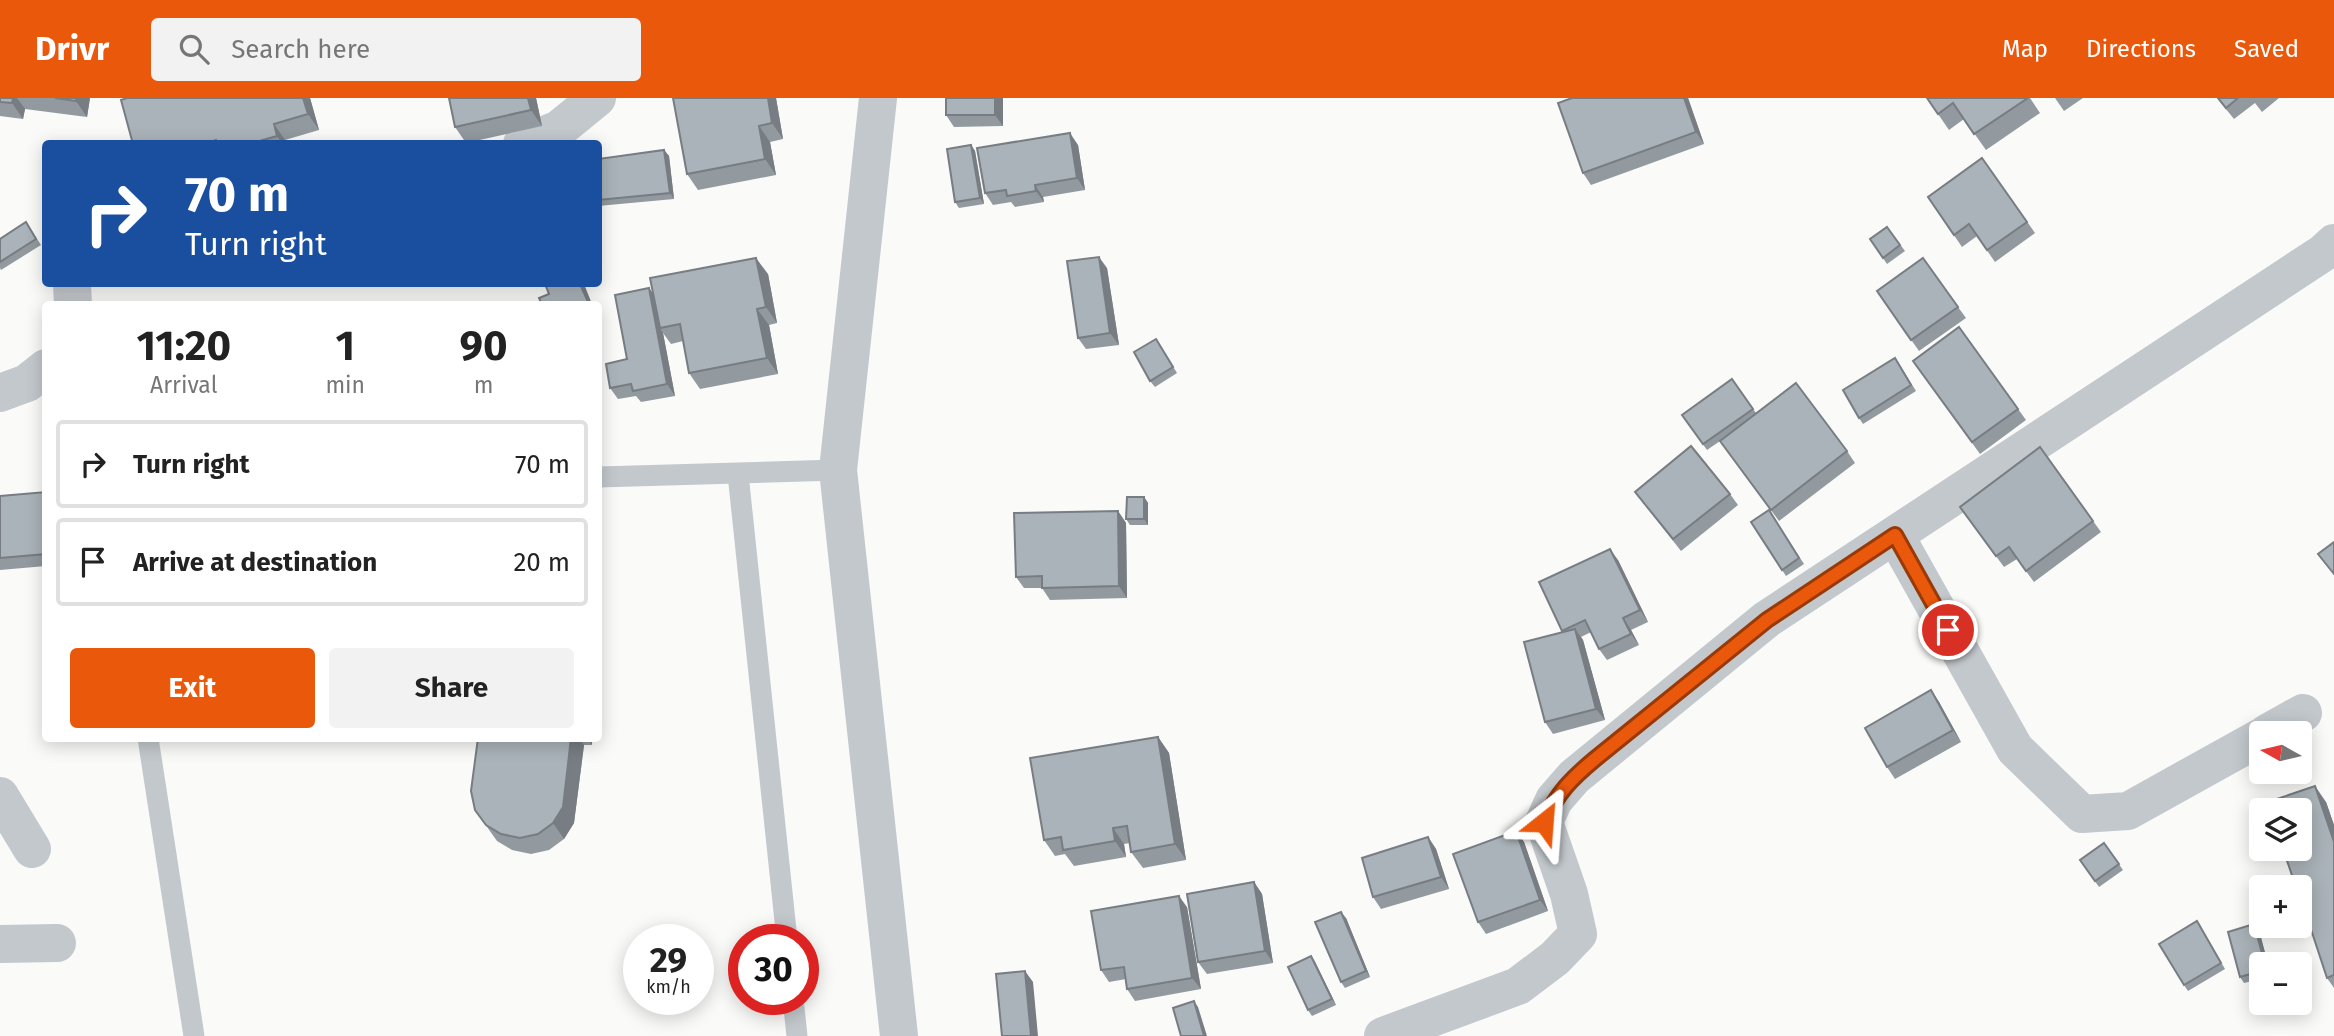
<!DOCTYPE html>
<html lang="en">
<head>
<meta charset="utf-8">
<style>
	:root { --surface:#fff; --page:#f2f2f2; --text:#222; --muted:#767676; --line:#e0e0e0; --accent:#ea580c }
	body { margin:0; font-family:"Fira Sans",sans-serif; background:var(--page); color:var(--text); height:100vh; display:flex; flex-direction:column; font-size:26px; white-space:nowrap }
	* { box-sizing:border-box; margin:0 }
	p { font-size:23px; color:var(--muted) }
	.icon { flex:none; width:38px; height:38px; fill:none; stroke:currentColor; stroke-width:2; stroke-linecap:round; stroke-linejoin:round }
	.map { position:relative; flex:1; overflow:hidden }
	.drawer { position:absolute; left:42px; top:203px; width:560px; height:441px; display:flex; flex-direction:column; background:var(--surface); border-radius:7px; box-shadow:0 4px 18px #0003 }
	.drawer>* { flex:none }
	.guide { position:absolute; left:42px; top:42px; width:560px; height:147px; border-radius:7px; box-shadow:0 4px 18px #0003; background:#1a4fa0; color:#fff; overflow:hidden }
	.needle { width:46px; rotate:278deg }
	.buttons { position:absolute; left:2249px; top:623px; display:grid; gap:14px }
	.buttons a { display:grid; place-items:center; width:63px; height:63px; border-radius:7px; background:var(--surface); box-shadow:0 4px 18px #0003; font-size:35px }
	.speed { position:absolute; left:623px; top:826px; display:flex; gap:14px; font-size:35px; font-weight:700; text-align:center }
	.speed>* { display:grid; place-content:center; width:91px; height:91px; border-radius:50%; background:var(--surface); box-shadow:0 4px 18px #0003; line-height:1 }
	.speed small { font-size:18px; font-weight:400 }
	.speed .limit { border:10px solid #d22; background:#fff; color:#111 }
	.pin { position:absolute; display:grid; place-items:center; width:60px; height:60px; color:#fff; margin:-30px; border:4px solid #fff; border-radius:50%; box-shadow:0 2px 7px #0007 }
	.me { position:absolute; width:77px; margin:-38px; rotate:28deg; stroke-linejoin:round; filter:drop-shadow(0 0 5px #0008) }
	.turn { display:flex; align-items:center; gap:24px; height:147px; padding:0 28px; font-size:32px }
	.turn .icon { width:91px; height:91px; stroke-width:2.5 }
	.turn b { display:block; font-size:49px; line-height:60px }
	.eta { display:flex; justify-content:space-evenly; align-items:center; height:119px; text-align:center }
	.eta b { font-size:42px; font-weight:700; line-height:49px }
	.action { display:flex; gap:14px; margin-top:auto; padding:14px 28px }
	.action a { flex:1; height:80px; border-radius:7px; background:var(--accent); color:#fff; font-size:28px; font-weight:700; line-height:80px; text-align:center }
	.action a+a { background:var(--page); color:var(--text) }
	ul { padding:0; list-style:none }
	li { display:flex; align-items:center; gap:21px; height:88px; margin:0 14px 10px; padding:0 14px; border:4px solid var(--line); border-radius:7px }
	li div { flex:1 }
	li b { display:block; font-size:26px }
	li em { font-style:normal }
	header { display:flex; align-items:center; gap:42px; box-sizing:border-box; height:98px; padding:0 35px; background:var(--accent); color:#fff }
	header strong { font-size:33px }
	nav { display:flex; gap:38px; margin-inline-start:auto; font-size:24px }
	.search { width:490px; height:63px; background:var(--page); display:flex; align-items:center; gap:18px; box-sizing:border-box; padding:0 24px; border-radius:7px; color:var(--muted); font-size:26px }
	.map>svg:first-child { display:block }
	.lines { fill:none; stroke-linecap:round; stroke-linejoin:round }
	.lane { stroke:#c3c8cc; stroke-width:21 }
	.street { stroke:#c3c8cc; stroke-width:38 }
	.wall { fill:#929a9f }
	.shaded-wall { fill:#777d82 }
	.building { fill:#aab3b9; stroke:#777d82; stroke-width:2 }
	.route-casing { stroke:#983908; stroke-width:18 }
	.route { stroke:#ea580c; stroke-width:12 }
</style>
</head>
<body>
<header>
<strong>Drivr</strong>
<div class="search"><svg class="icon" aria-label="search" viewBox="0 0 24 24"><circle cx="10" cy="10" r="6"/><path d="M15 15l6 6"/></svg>Search here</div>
<nav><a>Map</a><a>Directions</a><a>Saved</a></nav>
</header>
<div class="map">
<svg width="2334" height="938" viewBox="0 0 2334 938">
	<rect width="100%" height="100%" fill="#fafaf8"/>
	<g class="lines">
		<g class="lane">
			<path d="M738,376L787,842"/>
			<path d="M598,379L838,372"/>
			<path d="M148,640L194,938"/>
			<path d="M793,901L797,938"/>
		</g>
		<g class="street">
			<path d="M878,0L838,372L899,938"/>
			<path d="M522,46L559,31L597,0"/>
			<path d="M72,186L73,206"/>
			<path d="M0,295L27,285L46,270"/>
			<path d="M1895,437L2015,651L2082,716L2128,713L2261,639"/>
			<path d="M2267,635L2303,615"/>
			<path d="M0,698L32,751"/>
			<path d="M0,846L57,845"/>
			<path d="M1383,938L1518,888L1555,860L1578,836L1569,796L1544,724L1554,702L1574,679L1767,521L2323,155L2334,145"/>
		</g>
	</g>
	<g class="wall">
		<path d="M0,0H90L87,19L25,11L23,21L0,18Z"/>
		<path d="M310,0L319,32L285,42L286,46H133Z"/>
		<path d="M536,0L542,28L466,45L455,29Z"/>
		<path d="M776,0L783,41L770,44L776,77L698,92L687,76Z"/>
		<path d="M946,0H1003V28L954,29L946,17Z"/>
		<path d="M1688,0L1704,46L1591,87L1583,75Z"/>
		<path d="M1927,0H2030L2040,15L1986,52L1964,21L1949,32Z"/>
		<path d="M2055,0H2083L2064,13Z"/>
		<path d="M2217,0H2279L2262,14L2255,5L2234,21Z"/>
		<path d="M971,47L975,53L984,106L959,110L955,104Z"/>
		<path d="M1078,47L1085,92L1043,99L1044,104L1015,109L1011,104L993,107L985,95Z"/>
		<path d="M664,52L669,58L674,101L598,108V61Z"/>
		<path d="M1982,60L2035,135L1995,164L1977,138L1962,149L1928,99Z"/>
		<path d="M1887,129L1905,153L1887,166L1870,141Z"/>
		<path d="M30,130L41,147L1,172L0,170V141Z"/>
		<path d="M1107,170L1119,247L1086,251L1078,240Z"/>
		<path d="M768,176L777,225L769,227L778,276L700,291L689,275L683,243L671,246L663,235L675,298L641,304L636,298L618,301L610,290L627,261L649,190L653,196Z"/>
		<path d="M1877,193L1958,209L1966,220L1919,253Z"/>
		<path d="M1959,229L2026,322L1980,356L1913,263Z"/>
		<path d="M1156,241L1177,275L1155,289L1150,283Z"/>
		<path d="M1899,266L1916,293L1863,326L1859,320Z"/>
		<path d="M1732,281L1756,315L1847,353L1855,365L1779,423L1720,343L1707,352L1682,317Z"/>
		<path d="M2040,349L2101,434L2034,484L2017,461L2004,469L1968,420Z"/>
		<path d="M46,394V468L0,472V398Z"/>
		<path d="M1635,394L1730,396L1738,407L1681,453Z"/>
		<path d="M1144,399L1148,405V427H1130L1126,421Z"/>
		<path d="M1769,412L1804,466L1786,478L1751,424Z"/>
		<path d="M1118,413L1126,425L1127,500L1050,502L1042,490H1024L1016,479Z"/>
		<path d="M1618,462L1648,524L1631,532L1639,547L1607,562L1599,551L1591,534L1581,539L1583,542L1605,622L1553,636L1545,624L1563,534L1539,484Z"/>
		<path d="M1931,592L1939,604L1961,644L1895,681L1887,669Z"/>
		<path d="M1158,639L1169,655L1186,762L1143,770L1131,754L1130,745L1124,746L1126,759L1074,768L1065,756L1055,758L1044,742Z"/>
		<path d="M478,640H592V647H584L574,725L564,741L549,752L531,756L512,752L497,743L475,712Z"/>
		<path d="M2326,704L2334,727V890L2327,880Z"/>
		<path d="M1516,733L1524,744L1548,813L1486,836L1478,824Z"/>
		<path d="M1428,739L1436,751L1449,791L1381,811L1373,799Z"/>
		<path d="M2104,745L2123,772L2099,789L2080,762Z"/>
		<path d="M1254,784L1262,796L1273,865L1207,876L1198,864Z"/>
		<path d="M1187,809L1201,891L1135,903L1127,891L1126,881L1109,884L1101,872Z"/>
		<path d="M1346,820L1370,879L1345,890L1341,884Z"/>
		<path d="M2197,823L2225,871L2188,893L2184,887Z"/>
		<path d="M2254,826L2259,832L2268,866H2261V881L2244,885L2240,879Z"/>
		<path d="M1311,858L1315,864L1336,907L1312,918L1308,912Z"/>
	</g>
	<g class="shaded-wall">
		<path d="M13,0H17L25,11L23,21L12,5Z"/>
		<path d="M76,0H90L87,19L76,3Z"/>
		<path d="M303,0H310L319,32L308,16Z"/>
		<path d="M528,0H536L542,28L531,12Z"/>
		<path d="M768,0H776L783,41L772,25Z"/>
		<path d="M995,0H1003V28L995,17Z"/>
		<path d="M1684,0H1688L1704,46L1696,34Z"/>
		<path d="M274,26L285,42L286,46H282L277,38Z"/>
		<path d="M759,28L770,44L776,77L765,61Z"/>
		<path d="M1070,35L1078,47L1085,92L1077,80Z"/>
		<path d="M971,47L975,53L984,106L980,100Z"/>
		<path d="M664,52L669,58L674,101L670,95Z"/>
		<path d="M1035,87L1043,99L1044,104L1036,93Z"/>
		<path d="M1099,159L1107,170L1119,247L1110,235Z"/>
		<path d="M756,160L768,176L777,225L766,209Z"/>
		<path d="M580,186H584L592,206H589Z"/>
		<path d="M649,190L657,201L660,230L663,235L675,298L667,286Z"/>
		<path d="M757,211L769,227L778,276L767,260Z"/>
		<path d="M1144,399L1148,405V427L1144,421Z"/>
		<path d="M1118,413L1126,425L1127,500L1119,488Z"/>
		<path d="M1610,451L1618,462L1648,524L1640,512Z"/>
		<path d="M1623,520L1631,532L1639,547L1631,536Z"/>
		<path d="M1575,531L1583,542L1605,622L1596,611Z"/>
		<path d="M1931,592L1939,604L1961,644L1953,632Z"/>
		<path d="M1158,639L1169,655L1186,762L1175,746Z"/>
		<path d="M571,640H579L584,647L574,725L564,741L553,725Z"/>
		<path d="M587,640H592V647Z"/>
		<path d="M2315,688L2326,704L2334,727V744Z"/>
		<path d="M1113,730L1124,746L1126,759L1115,743Z"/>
		<path d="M1516,733L1524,744L1548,813L1540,802Z"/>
		<path d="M1428,739L1436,751L1449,791L1441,779Z"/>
		<path d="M1254,784L1262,796L1273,865L1265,853Z"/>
		<path d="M1179,798L1187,809L1201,891L1192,880Z"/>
		<path d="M1341,814L1346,820L1370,879L1366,873Z"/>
		<path d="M2254,826L2259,832L2268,866H2265Z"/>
		<path d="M1311,858L1315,864L1336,907L1332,901Z"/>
		<path d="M1025,873L1033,884L1038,938H1031Z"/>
		<path d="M1194,903L1198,909L1207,938H1204Z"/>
	</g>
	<g class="building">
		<path d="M0,0H13L12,5L0,4Z"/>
		<path d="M55,0H76V3Z"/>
		<path d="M127,0H303L308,16L274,26L277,38L249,46H217L216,42L203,46H133L121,2Z"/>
		<path d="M449,0H528L531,12L455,29Z"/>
		<path d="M673,0H768L772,25L759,28L765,61L687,76Z"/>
		<rect x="946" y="0" width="49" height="17"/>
		<path d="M1572,0H1684L1696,34L1583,75L1558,5Z"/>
		<path d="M1927,0H2028L1974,36L1953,5L1938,16Z"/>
		<path d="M2218,0H2238L2226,10Z"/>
		<path d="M1070,35L1077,80L1035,87L1036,93L1007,98L1006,92L985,95L977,50Z"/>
		<path d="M971,47L980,100L955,104L947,51Z"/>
		<path d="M664,52L670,95L598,102V61Z"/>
		<path d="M1982,60L2027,124L1987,152L1969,126L1954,137L1928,99Z"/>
		<path d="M26,124L36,141L0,164V141Z"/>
		<path d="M1887,129L1900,147L1883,160L1870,141Z"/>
		<path d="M1099,159L1110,235L1078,240L1067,163Z"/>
		<path d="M756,160L766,209L757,211L767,260L689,275L680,226L660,230L650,180Z"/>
		<path d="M1923,160L1958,209L1911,242L1877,193Z"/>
		<path d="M545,186H580L589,206H542L539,200L549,196Z"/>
		<path d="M649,190L667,286L633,293L631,286L610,290L606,266L627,261L615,197Z"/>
		<path d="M1959,229L2018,311L1972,344L1913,263Z"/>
		<path d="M1156,241L1173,269L1150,283L1134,254Z"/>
		<path d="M1895,260L1911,287L1859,320L1843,292Z"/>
		<path d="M1732,281L1753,311L1703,346L1682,317Z"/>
		<path d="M1796,285L1847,353L1771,412L1720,343Z"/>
		<path d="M1691,348L1730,396L1673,441L1635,394Z"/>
		<path d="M2040,349L2093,423L2026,473L2009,449L1996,458L1960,409Z"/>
		<path d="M46,394V456L0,460V398Z"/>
		<path d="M1127,399H1144V421H1126Z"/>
		<path d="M1769,412L1799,460L1782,472L1751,424Z"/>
		<path d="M1118,413L1119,488L1042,490V478L1016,479L1014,415Z"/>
		<path d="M2334,444V476L2318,456Z"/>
		<path d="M1610,451L1640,512L1623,520L1631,536L1599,551L1585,522L1562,533L1539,484Z"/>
		<path d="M1575,531L1596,611L1545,624L1524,544Z"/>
		<path d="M1931,592L1953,632L1887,669L1865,630Z"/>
		<path d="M1158,639L1175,746L1131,754L1127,728L1113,730L1115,743L1063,752L1061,739L1044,742L1030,660Z"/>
		<path d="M478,640H571L563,709L553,725L538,736L520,740L501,736L486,727L475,712L471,693Z"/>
		<path d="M2315,688L2334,744V877L2327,880L2300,798V789H2296L2283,751H2300V712H2270L2268,704Z"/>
		<path d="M1516,733L1540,802L1478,824L1453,756Z"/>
		<path d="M1428,739L1441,779L1373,799L1362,760Z"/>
		<path d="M2104,745L2119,766L2095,783L2080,762Z"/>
		<path d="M1254,784L1265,853L1198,864L1187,796Z"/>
		<path d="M1179,798L1192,880L1127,891L1124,869L1101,872L1091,813Z"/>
		<path d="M1341,814L1366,873L1341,884L1315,824Z"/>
		<path d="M2197,823L2221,865L2184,887L2159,846Z"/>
		<path d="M2254,826L2265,866H2261V873L2240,879L2228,834Z"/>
		<path d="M1311,858L1332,901L1308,912L1288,869Z"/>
		<path d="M1025,873L1031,938H1002L996,876Z"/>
		<path d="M1194,903L1204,938H1181L1173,910Z"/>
	</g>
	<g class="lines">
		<g class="route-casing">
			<path id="route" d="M1544,724C1557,695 1571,681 1595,661L1767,522L1895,437L1948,532"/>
		</g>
		<use href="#route" class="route"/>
	</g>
</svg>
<div class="buttons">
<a><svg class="needle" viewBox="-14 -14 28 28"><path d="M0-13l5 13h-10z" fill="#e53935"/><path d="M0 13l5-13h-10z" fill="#767676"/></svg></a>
<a><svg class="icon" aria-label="layers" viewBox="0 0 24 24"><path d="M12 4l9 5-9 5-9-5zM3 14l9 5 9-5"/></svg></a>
<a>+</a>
<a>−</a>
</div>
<div class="speed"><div>29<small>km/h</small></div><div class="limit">30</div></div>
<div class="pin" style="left:1948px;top:532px;background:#d93025"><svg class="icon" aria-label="arrive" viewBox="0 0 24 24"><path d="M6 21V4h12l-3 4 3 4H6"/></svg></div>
<svg class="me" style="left:1544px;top:724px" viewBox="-20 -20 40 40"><path d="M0-17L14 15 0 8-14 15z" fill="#ea580c" stroke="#fff" stroke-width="4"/></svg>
<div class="guide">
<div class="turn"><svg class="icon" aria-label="right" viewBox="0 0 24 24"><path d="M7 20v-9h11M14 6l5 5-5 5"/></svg><div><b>70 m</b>Turn right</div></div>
</div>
<section class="drawer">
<div class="eta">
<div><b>11:20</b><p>Arrival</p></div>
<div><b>1</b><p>min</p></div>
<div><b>90</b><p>m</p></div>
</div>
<ul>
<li><svg class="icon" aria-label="right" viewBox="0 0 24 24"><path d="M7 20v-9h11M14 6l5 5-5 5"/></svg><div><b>Turn right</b></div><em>70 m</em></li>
<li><svg class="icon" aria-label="arrive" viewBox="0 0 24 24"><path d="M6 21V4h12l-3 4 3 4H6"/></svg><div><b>Arrive at destination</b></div><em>20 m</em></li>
</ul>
<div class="action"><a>Exit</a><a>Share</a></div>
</section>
</div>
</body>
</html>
